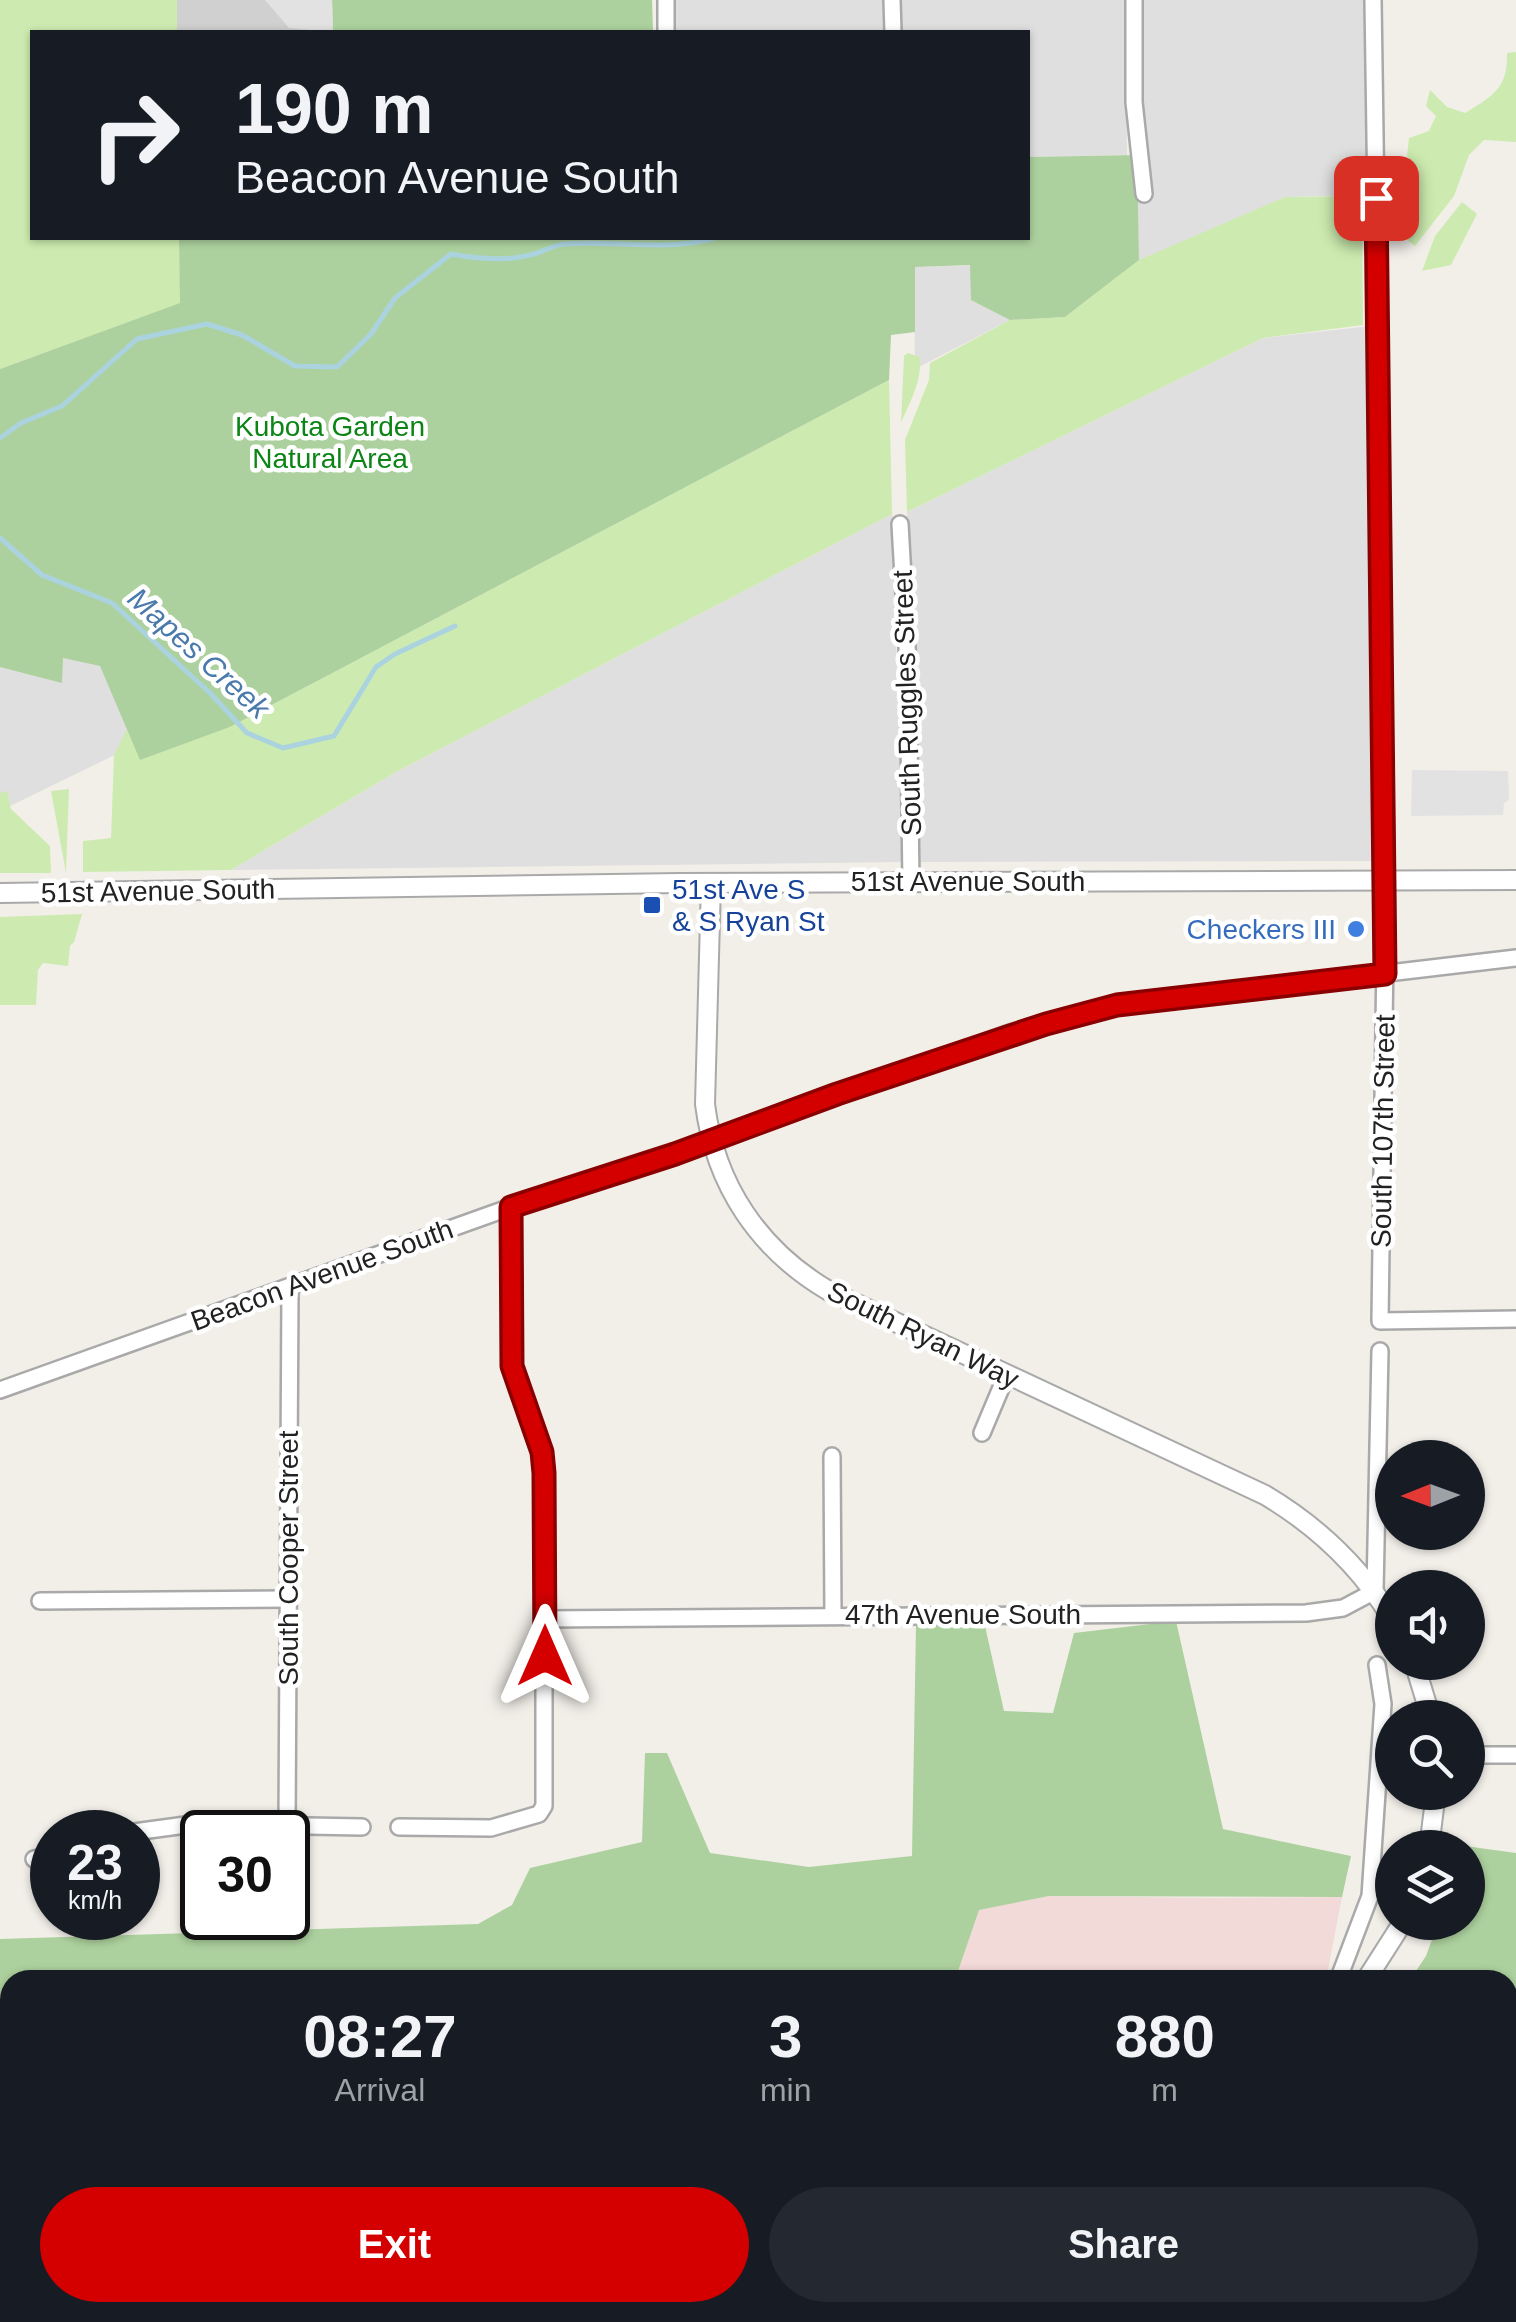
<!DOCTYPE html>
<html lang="en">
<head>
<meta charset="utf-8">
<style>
	:root { --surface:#171b24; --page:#242831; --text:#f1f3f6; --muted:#9ea1a6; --accent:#d40000 }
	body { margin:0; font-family:Arial,sans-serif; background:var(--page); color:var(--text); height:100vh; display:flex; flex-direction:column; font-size:38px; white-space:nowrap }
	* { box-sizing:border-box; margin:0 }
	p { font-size:32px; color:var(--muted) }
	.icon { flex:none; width:55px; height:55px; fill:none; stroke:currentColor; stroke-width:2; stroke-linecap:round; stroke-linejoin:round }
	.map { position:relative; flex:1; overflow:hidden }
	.side { position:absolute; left:0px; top:1970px; width:1518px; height:352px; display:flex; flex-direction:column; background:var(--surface); border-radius:30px 30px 0 0; box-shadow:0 2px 8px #0004 }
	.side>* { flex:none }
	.top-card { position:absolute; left:30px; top:30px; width:1000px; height:210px; border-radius:0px; box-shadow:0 2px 8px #0004; background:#171b24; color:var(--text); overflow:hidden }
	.needle { width:65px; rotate:269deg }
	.fabs { position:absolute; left:1375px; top:1440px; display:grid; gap:20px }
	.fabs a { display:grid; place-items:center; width:110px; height:110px; border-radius:50%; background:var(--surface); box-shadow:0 2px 8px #0004; font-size:50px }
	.speed { position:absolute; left:30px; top:1810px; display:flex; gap:20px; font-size:50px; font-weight:700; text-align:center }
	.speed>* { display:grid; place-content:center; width:130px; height:130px; border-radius:50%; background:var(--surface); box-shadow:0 2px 8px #0004; line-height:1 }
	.speed small { font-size:25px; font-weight:400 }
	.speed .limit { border:5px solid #111; border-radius:15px; background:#fff; color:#111 }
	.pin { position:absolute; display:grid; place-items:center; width:85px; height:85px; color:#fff; margin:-42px; border-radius:20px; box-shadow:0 5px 15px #0006 }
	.me { position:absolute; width:110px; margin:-55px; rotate:0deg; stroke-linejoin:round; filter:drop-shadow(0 0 8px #0008) }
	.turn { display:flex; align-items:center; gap:35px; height:210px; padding:0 40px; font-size:45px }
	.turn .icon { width:130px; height:130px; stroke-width:2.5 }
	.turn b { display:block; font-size:70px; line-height:85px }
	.eta { display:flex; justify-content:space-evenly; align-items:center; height:170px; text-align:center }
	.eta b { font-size:60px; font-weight:600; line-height:70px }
	.action { display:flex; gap:20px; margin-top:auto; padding:20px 40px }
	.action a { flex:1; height:115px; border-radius:60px; background:var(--accent); color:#fff; font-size:40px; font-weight:600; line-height:115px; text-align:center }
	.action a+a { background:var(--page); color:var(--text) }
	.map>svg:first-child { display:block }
	.residential { fill:#e0dfdf }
	.commercial { fill:#f2dad9 }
	.industrial { fill:#ebdbe8 }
	.religious { fill:#d0d0d0 }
	.grass { fill:#cdebb0 }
	.forest { fill:#add19e }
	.parking { fill:#e2e2e2 }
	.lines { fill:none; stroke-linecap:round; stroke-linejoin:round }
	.stream { stroke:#aad3df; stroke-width:5 }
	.minor-casing { stroke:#a9a9a9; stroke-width:20 }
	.tertiary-casing { stroke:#a9a9a9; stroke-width:22 }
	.minor { stroke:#fff; stroke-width:15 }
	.tertiary { stroke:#fff; stroke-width:18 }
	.minor-bridge-casing { stroke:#a9a9a9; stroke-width:20; stroke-linecap:butt }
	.minor-bridge { stroke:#fff; stroke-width:15 }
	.route-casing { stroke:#8a0000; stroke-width:25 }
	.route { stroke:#d40000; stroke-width:18 }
	.transit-dot { fill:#1a4fb4; stroke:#fff; stroke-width:4 }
	.shop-dot { fill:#3f7fe0; stroke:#fff; stroke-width:4 }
	.labels { text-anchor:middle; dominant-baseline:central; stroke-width:9; stroke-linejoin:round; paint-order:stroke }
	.park-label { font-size:28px; fill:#0c8416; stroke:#fff }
	.street-label { font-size:28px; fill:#222; stroke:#fff }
	.transit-label { font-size:28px; fill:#164399; stroke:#fff; text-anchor:start }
	.shop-label { font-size:28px; fill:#366cbe; stroke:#fff; text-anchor:end }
	.water-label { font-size:30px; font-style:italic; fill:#4a7aab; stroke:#fff }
</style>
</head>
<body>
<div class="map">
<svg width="1516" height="2322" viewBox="0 0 1516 2322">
	<rect width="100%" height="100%" fill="#f2efe9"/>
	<g class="residential">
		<path d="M674,0H886V32H675Z"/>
		<path d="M901,0H1125L1127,155L1028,157V32H901Z"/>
		<path d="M1141,0H1365L1369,195L1285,197L1010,320L915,369L914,267L1139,260L1137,194H1152L1143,101Z"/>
		<path d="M1370,326L1374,861L919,862L907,512L1263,338Z"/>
		<path d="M892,514L903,862L231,870L396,772Z"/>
		<path d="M0,639L125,645L127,749L0,811Z"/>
	</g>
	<g class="commercial">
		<path d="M1049,1896L1217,1898L1342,1897L1326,1980H955L978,1910Z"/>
		<path d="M307,2312L1114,2313L1113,2322H307Z"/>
	</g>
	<path class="industrial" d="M10,2208V2312H307V2322H0V2209Z"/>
	<path class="religious" d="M177,0H332L333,32H177Z"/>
	<g class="grass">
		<path d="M0,0H177V32H32V238H179L181,303L0,369Z"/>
		<path d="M1516,52V142L1484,140L1469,155L1454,196L1415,246L1398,233L1399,204L1416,190L1419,170L1407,156L1409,138L1429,131L1436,116L1426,106L1430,90L1447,107L1465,113C1493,96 1508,88 1507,53Z"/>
		<path d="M1362,196L1363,325L1263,338L907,512L905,440L929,380L930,363L1010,320L1065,317L1139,260L1285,197Z"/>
		<path d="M1462,202L1477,214L1451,265L1422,271L1435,236Z"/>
		<path d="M908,353L920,357C922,381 910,402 901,423L904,356Z"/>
		<path d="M889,380L892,514L396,772L231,870L83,872V841L111,838L114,755L127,729L141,759L230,727Z"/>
		<path d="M69,789L66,873L51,791Z"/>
		<path d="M7,791L11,809L50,846L51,873H0V793Z"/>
		<path d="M82,914L74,942L70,946L68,966L43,963L38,970L36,1005H0V917Z"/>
	</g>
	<g class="forest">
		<path d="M332,0H652L653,32H333Z"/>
		<path d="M1137,155L1139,260L1065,317L1010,320L971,300L970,265L915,267V332L891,335L889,380L230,727L140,760L100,666L63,658L62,683L0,667V369L180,303L179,238H1028V157Z"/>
		<path d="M1176,1621L1223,1829L1351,1856L1342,1897L1049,1896L979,1910L955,1980H10V2208L0,2209V1939L478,1924L512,1905L530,1868L642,1842L645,1753H667L710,1853L809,1867L912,1856L916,1625L985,1626L1004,1711L1053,1713L1074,1633Z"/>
		<path d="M1465,1846L1516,1853V2322H1378L1377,2313L1508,2312V1980H1410L1426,1956L1438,1923L1468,1922Z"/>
	</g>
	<g class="parking">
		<path d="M265,0H332L333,32L289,28Z"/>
		<path d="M1412,770L1508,771L1509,800L1504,803L1503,815L1411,816Z"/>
	</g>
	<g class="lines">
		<g class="stream">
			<path d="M0,438L21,423L62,406L137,339L207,324L242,335L295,366L337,367L371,334L395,298L451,254C479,259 509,262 537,253C547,250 555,244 566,244C616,240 668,252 715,238"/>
			<path d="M0,538L42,575L112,603L210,693L247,733L283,748L334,736L376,667L395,654L455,626"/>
		</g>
		<g class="minor-casing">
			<g id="minor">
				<path d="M666,0V32"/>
				<path d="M892,0L893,32"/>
				<path d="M1134,0V102L1144,194"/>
				<path d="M1373,0L1386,881L1380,1321L1516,1319"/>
				<path d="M900,524L908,664L911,882"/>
				<path d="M749,1128L1010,1033L1117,1005L1516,958"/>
				<path d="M0,1390L511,1207L675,1154"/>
				<path d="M982,1433L1006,1376"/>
				<path d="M832,1456L833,1615"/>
				<path d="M40,1601L287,1599"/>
				<path d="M545,1619L1306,1613L1343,1608L1375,1591L1380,1351"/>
				<path d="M1468,1755H1516"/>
				<path d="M287,1827L290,1289"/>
				<path d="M399,1827L491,1828L539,1814L544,1806V1473L541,1452L512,1366L511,1207"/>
				<path d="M134,1832L193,1824L362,1827"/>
				<path d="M34,1859L52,1855"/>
				<path d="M1340,1975L1370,1896L1383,1704L1377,1665"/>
			</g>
		</g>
		<g class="tertiary-casing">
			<g id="tertiary">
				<path d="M711,883L705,1104C715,1185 759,1250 829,1291L1265,1495C1317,1526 1360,1566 1392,1619"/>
				<path d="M0,893L680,883L1516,880"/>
				<path d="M1414,1662L1431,1718"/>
				<path d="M1429,1848L1436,1792"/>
				<path d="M1366,1980L1403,1922"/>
				<path d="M1144,2312V2322"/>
			</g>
		</g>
		<use href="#minor" class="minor"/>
		<use href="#tertiary" class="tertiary"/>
		<g class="minor-bridge-casing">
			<path id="minor-bridge" d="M675,1154L749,1128"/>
		</g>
		<use href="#minor-bridge" class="minor-bridge"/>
	</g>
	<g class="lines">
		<g class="route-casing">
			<path id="route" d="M545,1656L544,1473L542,1452L512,1366L511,1207L675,1154L837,1094L1046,1024L1117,1005L1385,974L1376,198"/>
		</g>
		<use href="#route" class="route"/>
	</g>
	<rect class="transit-dot" x="642" y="895" width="20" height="20" rx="5"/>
	<circle class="shop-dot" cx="1356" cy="929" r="10"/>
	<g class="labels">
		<g class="park-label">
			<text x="330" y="426">Kubota Garden<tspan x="330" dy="32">Natural Area</tspan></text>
		</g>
		<g class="street-label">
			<text transform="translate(907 703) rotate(-92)">South Ruggles Street</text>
			<text x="968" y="881">51st Avenue South</text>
			<text transform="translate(158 891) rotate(-1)">51st Avenue South</text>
			<text transform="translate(1383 1131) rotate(-89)">South 107th Street</text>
			<text transform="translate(322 1275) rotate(-20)">Beacon Avenue South</text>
			<text transform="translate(923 1335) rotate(26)">South Ryan Way</text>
			<text transform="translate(288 1558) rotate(-90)">South Cooper Street</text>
			<text x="963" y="1614">47th Avenue South</text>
		</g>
		<g class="transit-label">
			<text x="672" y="889">51st Ave S<tspan x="672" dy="32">&amp; S Ryan St</tspan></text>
		</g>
		<g class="shop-label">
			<text x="1336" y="929">Checkers III</text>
		</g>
		<g class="water-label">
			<text transform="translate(199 653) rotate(42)">Mapes Creek</text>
		</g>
	</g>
</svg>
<div class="fabs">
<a><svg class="needle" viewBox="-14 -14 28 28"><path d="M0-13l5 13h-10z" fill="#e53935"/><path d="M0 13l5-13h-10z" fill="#9ea1a6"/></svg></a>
<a><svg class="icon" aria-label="sound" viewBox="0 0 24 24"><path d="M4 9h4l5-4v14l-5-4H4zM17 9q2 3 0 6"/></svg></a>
<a><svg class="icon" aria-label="search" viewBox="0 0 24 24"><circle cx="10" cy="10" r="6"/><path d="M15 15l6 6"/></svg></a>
<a><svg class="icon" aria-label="layers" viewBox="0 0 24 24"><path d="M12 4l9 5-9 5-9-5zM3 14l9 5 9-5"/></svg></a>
</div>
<div class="speed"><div>23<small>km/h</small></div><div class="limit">30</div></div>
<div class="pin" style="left:1376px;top:198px;background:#d93025"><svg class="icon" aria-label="arrive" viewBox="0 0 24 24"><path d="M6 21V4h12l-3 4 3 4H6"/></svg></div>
<svg class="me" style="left:545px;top:1656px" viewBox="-20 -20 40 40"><path d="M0-17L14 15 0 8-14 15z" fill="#d40000" stroke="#fff" stroke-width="4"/></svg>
<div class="top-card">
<div class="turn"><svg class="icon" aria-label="right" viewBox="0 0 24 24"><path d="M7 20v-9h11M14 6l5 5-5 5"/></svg><div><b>190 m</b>Beacon Avenue South</div></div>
</div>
<section class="side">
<div class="eta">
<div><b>08:27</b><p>Arrival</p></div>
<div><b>3</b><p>min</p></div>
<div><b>880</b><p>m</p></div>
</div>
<div class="action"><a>Exit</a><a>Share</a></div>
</section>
</div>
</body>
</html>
